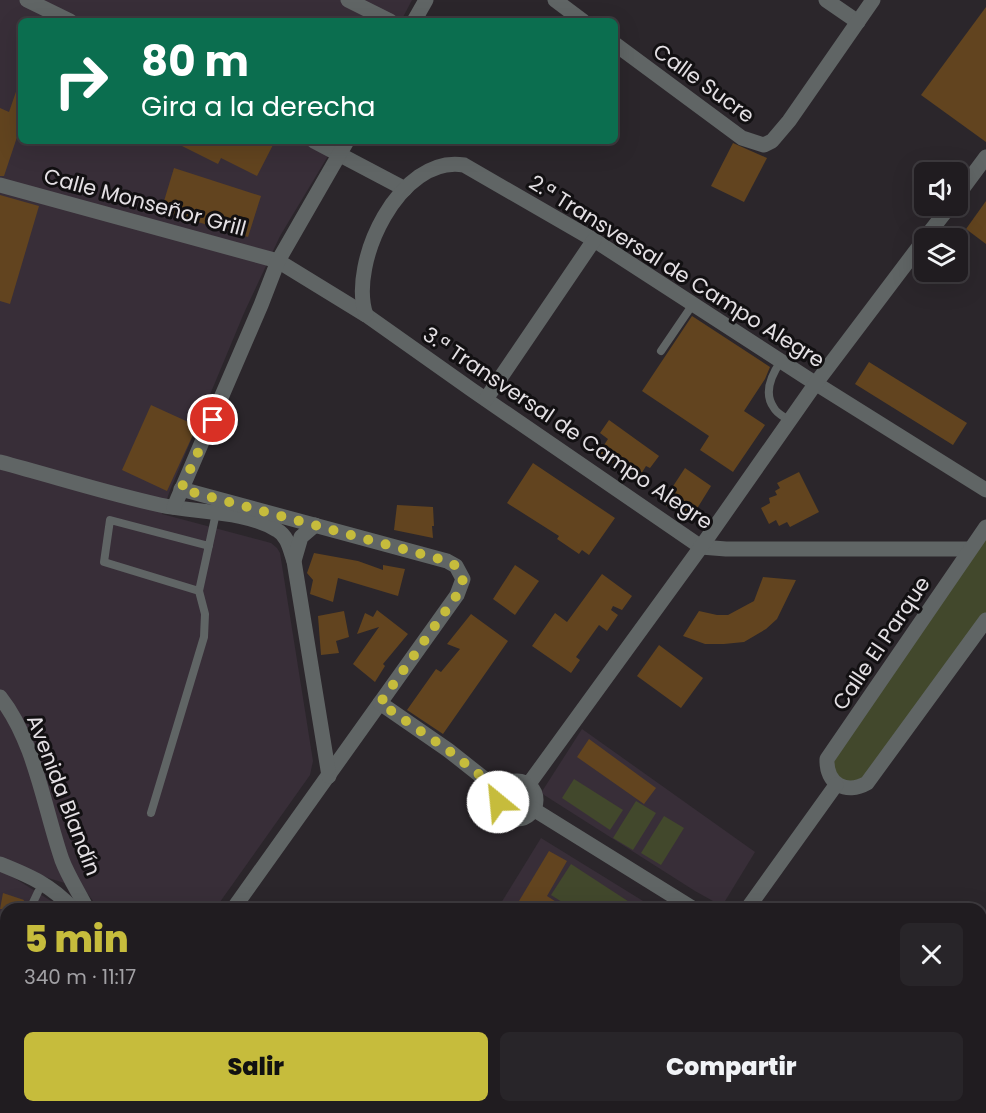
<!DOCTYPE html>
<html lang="es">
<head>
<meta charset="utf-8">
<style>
	:root { --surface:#201c20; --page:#282529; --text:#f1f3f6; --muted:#a2a1a5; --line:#3d3a3e; --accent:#c6bc3c }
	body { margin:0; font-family:Poppins,sans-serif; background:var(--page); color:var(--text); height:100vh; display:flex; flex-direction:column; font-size:22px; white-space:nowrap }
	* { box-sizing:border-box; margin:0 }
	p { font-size:20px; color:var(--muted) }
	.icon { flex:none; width:33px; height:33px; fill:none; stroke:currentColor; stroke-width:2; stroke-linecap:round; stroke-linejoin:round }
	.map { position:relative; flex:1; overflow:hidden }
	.panel { position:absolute; left:0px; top:903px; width:987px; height:210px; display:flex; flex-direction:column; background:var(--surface); border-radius:18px 18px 0 0; box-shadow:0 6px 24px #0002,0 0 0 2px var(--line) }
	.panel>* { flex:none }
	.guide { position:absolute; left:18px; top:18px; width:600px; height:126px; border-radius:9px; box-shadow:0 6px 24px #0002,0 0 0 2px var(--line); background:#0b6e4f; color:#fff; overflow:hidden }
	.tools { position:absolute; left:914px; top:162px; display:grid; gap:12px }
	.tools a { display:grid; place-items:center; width:54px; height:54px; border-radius:9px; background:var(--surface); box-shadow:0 6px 24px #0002,0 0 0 2px var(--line); font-size:30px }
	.pin { position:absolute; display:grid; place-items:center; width:51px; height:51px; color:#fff; margin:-26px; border:3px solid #fff; border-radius:50%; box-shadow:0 2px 6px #0007 }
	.me { position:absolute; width:66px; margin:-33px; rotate:332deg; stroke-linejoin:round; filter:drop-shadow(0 0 4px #0008) }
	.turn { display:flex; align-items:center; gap:21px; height:126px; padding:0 24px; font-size:27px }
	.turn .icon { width:78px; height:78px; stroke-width:2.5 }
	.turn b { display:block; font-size:42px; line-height:51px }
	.round { display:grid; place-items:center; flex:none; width:63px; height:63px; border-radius:9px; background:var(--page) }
	.summary { display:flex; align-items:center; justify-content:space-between; height:102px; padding:0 24px }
	h1 { font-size:36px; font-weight:800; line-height:45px; color:var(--accent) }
	.primary-button { display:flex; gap:12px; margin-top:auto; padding:12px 24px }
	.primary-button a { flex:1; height:69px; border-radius:9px; background:var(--accent); color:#111; font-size:24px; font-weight:800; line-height:69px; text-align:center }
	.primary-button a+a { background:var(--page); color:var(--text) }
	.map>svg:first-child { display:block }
	.built { fill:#382e38 }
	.green { fill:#42482c }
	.building { fill:#62441f }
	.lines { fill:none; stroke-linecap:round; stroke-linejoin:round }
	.lane { stroke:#606565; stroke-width:8 }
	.street { stroke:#606565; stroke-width:15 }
	.route { stroke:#c6bc3c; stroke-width:10; stroke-dasharray:0 18 }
	.labels { text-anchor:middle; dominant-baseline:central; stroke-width:6; stroke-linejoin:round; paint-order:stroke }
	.street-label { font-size:21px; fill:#e4e0e4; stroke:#121012 }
</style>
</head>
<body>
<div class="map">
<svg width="986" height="1113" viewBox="0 0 986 1113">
	<rect width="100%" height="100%" fill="#2b262b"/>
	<g class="built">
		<path d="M0,0H412L401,21H21V141H337L280,236L244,313L169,493L162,514L260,540L271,543L277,548L280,553L313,761L310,775L215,909H99L84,889L45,877L0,858Z"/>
		<path d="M582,729L755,852L722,906L695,891L541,793Z"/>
		<path d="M541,838L656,909H510L501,903Z"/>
		<path d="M0,869L51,901L46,909H6V985L0,997Z"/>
	</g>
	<g class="green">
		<path d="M986,527V620L867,783L844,788L827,759Z"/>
		<path d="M574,779L623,810L610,830L562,798Z"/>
		<path d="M636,801L656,813L633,850L613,838Z"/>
		<path d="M664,816L684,828L661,865L641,853Z"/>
		<path d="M571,864L640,909H573L551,895Z"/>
		<path d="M605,1107H716L744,1113H600Z"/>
	</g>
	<g class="building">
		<path d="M986,7V142L921,95Z"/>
		<path d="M19,83H21V125L4,176H0V108L9,112Z"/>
		<path d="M172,141H275L257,176L221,158L218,164Z"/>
		<path d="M733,143L767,158L744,202L711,186Z"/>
		<path d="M174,168L261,196L248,237L161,211Z"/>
		<path d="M0,195L39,206L10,304L0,301Z"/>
		<path d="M986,201V244L966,229Z"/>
		<path d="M692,316L770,367L765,379L744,411L765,425L733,472L700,450L709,436L642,391Z"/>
		<path d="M869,362L967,423L953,445L855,384Z"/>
		<path d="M151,405L197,426L167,491L122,470Z"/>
		<path d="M609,420L659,456L650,468L646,466L641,474L618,460L615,465L598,454L608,439L600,433Z"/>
		<path d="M533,463L615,518L589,555L582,550L579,554L557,539L559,536L507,503Z"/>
		<path d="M685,468L711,486L690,520L662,503Z"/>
		<path d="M799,472L819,512L790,527L787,522L779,526L776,520L769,524L761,508L770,503L769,498L777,495L775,491L780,488L777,483Z"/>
		<path d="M397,505L433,507L434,526H432L433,538L394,530Z"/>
		<path d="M314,553L358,561L383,570V565L405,569L398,596L338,578L333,602L310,594L313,580L307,573Z"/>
		<path d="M515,565L539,581L515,615L493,599Z"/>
		<path d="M602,574L632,596L622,610L613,606L611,610L618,615L607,631L599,625L576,657L580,660L571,673L532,646L555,613L567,622Z"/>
		<path d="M763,577L796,580L777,619L766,629L744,642L724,644H705L683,636L699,611L717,615H728L754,601Z"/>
		<path d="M377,610L408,634L383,664L385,666L375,682L353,664L379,627L357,634L365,613L373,617Z"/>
		<path d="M344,611L349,637L336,641L339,653L321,655L318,616Z"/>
		<path d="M471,614L508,641L443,734L407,710L436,669L441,672L460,649L447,644Z"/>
		<path d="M659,645L703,678L681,708L637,676Z"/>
		<path d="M589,739L656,788L644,804L577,757Z"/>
		<path d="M549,851L567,861L547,896L567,909H532L519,901Z"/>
		<path d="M3,893L24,900L21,909H0Z"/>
	</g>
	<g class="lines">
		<g class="lane">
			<path d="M661,351L693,304"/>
			<path d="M781,361C772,374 763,393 774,408C777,414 785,417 790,421"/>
			<path d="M209,546L110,520L104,562L199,591L216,513"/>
			<path d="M151,813L204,637L205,614L199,591"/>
			<path d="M30,909L38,892"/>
			<path d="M0,967L6,956"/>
		</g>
		<g class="street">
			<path d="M27,0L70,21"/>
			<path d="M348,0L390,21"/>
			<path d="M555,0L583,21"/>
			<path d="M826,0L858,22"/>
			<path d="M414,21L426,0"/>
			<path d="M615,44L742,138L764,145L772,141L789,121L873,0"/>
			<path d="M314,141L405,189"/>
			<path d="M0,185L278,261L366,315L472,390L701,547L726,549H970"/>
			<path d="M957,196L986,157"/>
			<path d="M925,238L950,206"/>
			<path d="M366,315C348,263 400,154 464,165L594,240L807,378L986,490"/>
			<path d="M486,399L594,240"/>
			<path d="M0,462C53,476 106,493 160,505C196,513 244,510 277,530C288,536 290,550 294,561"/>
			<path d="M181,489L447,561L456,566L463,579L457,595L233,909"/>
			<path d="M174,507L261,305L278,261L347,141"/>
			<path d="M315,525L301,537L294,561L329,776"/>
			<path d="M986,527L827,759C826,784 846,795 867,783L986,620"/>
			<path d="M0,697C35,741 44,808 62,860C68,876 79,893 87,909"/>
			<path d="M380,703L448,750L500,791"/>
			<circle cx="517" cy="800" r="19"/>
			<path d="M528,785L701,547L816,383L924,240"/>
			<path d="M533,809L694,909"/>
			<path d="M0,864C30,876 51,885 73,909"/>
			<path d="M747,909L836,785"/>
			<path d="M981,936L986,930"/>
			<path d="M178,1107L183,1113"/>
			<path d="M90,1113L94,1107"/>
		</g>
	</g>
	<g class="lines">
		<path class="route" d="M213,420L181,489L447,561L456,566L463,579L457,595L380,703L448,750L500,791L498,802"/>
	</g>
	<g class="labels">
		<g class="street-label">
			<text transform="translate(704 83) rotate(36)">Calle Sucre</text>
			<text transform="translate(145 202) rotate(15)">Calle Monseñor Grill</text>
			<text transform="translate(677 271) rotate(32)">2.ª Transversal de Campo Alegre</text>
			<text transform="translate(568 428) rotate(34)">3.ª Transversal de Campo Alegre</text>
			<text transform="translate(881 643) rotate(-56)">Calle El Parque</text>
			<text transform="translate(64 795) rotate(69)">Avenida Blandín</text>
		</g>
	</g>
</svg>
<div class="tools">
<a><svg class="icon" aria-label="sound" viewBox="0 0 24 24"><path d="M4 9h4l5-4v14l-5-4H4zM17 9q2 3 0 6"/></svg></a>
<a><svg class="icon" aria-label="layers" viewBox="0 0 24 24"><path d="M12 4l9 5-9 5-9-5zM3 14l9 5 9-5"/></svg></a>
</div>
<div class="pin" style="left:213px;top:420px;background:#d93025"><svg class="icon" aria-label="arrive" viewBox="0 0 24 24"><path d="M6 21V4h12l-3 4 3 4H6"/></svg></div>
<svg class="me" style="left:498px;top:802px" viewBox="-20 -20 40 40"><circle r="19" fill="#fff"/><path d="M0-13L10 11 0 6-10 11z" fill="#c6bc3c"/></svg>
<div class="guide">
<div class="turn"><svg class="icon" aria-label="right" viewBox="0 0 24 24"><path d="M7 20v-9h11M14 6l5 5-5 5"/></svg><div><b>80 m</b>Gira a la derecha</div></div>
</div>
<section class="panel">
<div class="summary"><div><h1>5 min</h1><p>340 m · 11:17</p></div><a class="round"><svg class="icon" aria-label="close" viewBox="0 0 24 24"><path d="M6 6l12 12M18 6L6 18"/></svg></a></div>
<div class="primary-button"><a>Salir</a><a>Compartir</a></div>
</section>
</div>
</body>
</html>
